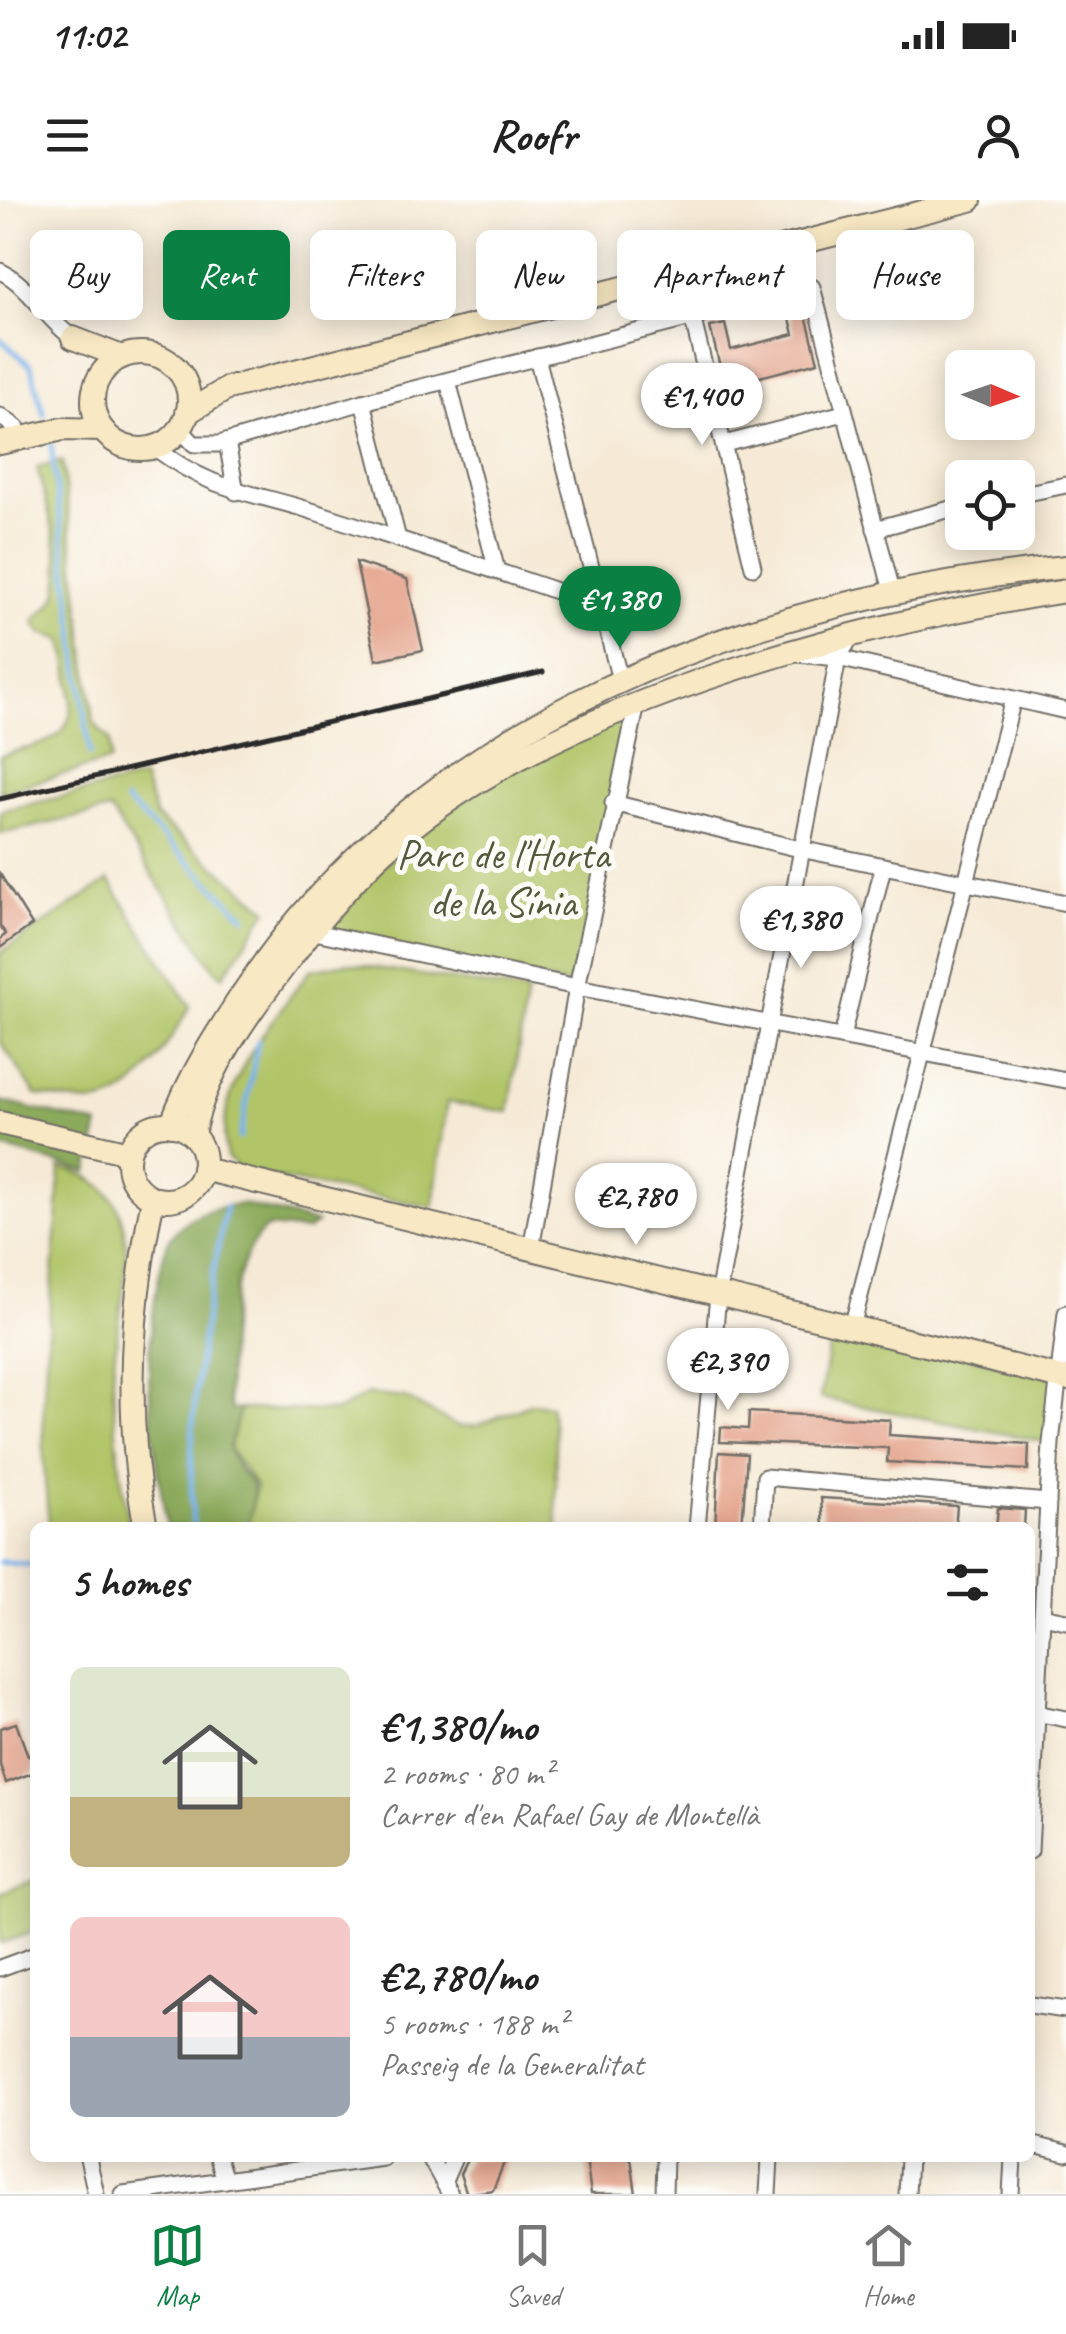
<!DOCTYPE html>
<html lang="en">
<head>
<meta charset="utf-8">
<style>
	body { margin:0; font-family:Caveat,sans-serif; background:#f6f6f6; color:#222; height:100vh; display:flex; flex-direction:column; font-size:38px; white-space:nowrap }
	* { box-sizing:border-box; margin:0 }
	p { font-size:32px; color:#767676 }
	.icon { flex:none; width:55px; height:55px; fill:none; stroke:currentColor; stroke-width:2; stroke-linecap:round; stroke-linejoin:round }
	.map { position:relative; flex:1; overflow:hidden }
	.drawer { position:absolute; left:30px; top:1322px; width:1005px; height:640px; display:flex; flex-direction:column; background:#fff; border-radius:15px; box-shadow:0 5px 25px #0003 }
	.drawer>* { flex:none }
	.banner { position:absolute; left:30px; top:30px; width:1008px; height:90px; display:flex; gap:20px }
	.needle { width:65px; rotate:92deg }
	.fabs { position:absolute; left:945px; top:150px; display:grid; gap:20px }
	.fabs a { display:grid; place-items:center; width:90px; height:90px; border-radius:15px; background:#fff; box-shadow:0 5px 25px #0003; font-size:50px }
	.price { position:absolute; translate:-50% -85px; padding:0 22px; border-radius:35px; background:#fff; color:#222; font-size:32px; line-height:65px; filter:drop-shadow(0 2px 5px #0008) }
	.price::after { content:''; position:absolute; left:50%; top:60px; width:30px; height:22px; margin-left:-15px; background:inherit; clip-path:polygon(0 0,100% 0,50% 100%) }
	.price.active { background:#0b8043; color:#fff }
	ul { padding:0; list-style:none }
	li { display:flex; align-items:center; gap:30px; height:250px; padding:0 40px }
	li span { display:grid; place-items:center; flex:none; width:280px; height:200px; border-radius:15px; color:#555 }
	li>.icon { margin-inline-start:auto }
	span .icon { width:120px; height:120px; fill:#fffc; stroke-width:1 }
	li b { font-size:42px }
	h2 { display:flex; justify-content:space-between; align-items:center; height:120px; padding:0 40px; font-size:42px }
	.chip { padding:0 35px; border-radius:15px; background:#fff; box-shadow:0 5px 25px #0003; font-size:35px; line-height:90px }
	.chip.active { background:#0b8043; color:#fff }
	.status { display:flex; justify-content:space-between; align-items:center; height:70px; padding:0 50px; background:#fff; direction:ltr }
	.status svg { height:28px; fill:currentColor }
	header { display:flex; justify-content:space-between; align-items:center; height:130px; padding:0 40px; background:#fff; font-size:45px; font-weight:700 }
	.dock { display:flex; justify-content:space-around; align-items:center; height:140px; border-top:2px solid #e0e0e0; background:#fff; font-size:28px; color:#767676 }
	.dock a { display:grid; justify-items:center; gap:5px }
	.dock .active { color:#0b8043 }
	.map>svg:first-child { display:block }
	.green { fill:#b1c468; stroke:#6e784a; stroke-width:2.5 }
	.forest { fill:#8caa5c; stroke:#5c6a44; stroke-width:2.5 }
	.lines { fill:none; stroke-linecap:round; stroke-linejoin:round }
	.stream { stroke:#7cb5ed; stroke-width:5 }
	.building { fill:#e4a189 }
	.street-casing { stroke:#726e67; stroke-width:19 }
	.secondary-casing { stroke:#726e67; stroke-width:26 }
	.street { stroke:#fff; stroke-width:15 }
	.secondary { stroke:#f8e8c3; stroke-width:22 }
	.rail { stroke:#2b2b2b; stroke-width:5 }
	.labels { text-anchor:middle; stroke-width:10; stroke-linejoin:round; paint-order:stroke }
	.park-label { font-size:42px; fill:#53593d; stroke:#fdfcf7 }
</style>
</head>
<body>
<div class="status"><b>11:02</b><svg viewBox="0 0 49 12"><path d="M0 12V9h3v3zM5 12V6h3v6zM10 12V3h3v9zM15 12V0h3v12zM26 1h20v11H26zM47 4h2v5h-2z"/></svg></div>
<header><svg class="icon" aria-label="menu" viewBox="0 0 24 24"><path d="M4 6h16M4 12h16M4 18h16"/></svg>Roofr<svg class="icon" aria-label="person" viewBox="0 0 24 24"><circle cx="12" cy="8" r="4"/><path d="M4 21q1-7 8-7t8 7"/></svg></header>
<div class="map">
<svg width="1066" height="1994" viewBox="0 0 1066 1994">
	<rect width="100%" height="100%" fill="#fdfcf7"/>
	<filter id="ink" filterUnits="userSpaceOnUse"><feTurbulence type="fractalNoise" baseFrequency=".01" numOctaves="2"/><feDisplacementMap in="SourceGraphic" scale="20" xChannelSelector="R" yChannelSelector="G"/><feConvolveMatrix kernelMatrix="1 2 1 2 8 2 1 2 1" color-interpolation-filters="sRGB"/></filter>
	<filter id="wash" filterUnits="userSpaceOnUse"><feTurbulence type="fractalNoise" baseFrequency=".0048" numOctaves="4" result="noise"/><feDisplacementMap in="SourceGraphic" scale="40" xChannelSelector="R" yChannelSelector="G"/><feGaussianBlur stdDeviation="2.25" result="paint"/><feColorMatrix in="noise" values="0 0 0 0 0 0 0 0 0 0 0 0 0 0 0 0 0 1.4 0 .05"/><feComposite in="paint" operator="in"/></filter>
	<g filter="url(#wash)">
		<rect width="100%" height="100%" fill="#f6ead6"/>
		<!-- green -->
		<g class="green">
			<path d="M62,261L94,523L110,541V561L0,592V556C46,541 78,544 70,485C69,469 68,454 61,439L41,433L34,422C40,413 50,407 55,399C69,376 44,294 37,268Z"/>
			<path d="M637,504L577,787L310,731L478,581Z"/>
			<path d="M143,578L156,617L268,710L223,776L214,769L110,610L0,634V611Z"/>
			<path d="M109,680L190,806C172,838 140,896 100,902C81,905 55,897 36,895L0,841V753Z"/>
			<path d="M346,763L527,792L509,912L447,902L433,1007L247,973L227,958C210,889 272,823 310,770Z"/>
			<path d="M60,968C166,986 112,1110 113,1183C114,1232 121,1280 129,1327L50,1328C32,1209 56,1086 60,968Z"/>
			<path d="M833,1123L1056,1177L1051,1243L820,1198Z"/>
			<path d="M368,1194L405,1198L457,1226H476L532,1203L550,1205L555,1234L557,1327H247L256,1287L229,1248L240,1209L337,1211Z"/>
			<path d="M35,1680V1731L0,1744V1693Z"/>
		</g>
		<!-- forest -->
		<g class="forest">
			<path d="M0,901L99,925L88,972L0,947Z"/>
			<path d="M243,1004L317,1023L307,1031L268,1027C228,1056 227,1154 228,1200L231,1210L240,1209L229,1248C244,1292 264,1269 247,1327H167C152,1236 140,1168 159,1076C163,1061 164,1045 174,1033C193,1011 216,1007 243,1004Z"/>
		</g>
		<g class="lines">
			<!-- stream -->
			<g class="stream">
				<path d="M0,139L31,166L44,215"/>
				<path d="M51,245L90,554"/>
				<path d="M126,601L245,717"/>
				<path d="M240,938L258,841"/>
				<path d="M193,1328C185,1218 205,1113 226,1006"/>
				<path d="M0,1362L35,1365"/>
			</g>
		</g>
		<g id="blocks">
			<!-- building -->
			<g class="building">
				<path d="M803,103L818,162L725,186L710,127L725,124L731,150L794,134L787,107Z"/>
				<path d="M356,362L407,379L423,450L376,460Z"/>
				<path d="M0,674L32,725L0,748V739L6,734L0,726Z"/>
				<path d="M749,1212L890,1220L889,1235L1029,1244L1028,1270L887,1262L888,1248L720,1242L721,1227L748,1229Z"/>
				<path d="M719,1252L747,1254L742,1328H715Z"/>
				<path d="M821,1298L957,1306L955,1328L823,1327Z"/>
				<path d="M998,1308L1025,1310L1024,1328H996Z"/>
				<path d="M16,1523L28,1556L35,1554V1572L6,1583L0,1565V1528Z"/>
				<path d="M468,1958H506L493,1990L467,1994L460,1974Z"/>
				<path d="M586,1958H631L636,1994H591Z"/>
			</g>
		</g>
	</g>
	<g filter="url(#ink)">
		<use href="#blocks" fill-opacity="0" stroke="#726e67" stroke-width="2.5"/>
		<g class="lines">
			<defs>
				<g id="street">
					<path d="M0,71C31,86 45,119 73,138"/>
					<path d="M693,120L753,367"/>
					<path d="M537,157L620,480"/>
					<path d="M448,181L497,371"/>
					<path d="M363,202L398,339"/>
					<path d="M0,216L17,228L18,239"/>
					<path d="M180,229L194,244H219L363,202L812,87L892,391"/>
					<path d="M227,242L236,292"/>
					<path d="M724,244L844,213"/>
					<path d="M154,247C213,292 249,291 315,312C398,339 480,365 562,393L588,404L607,426"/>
					<path d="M1018,295L1066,285"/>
					<path d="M875,329L962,306"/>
					<path d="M798,454L838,458L1066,511"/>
					<path d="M613,603L800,649L1066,703"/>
					<path d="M310,731L577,787L1066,880"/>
					<path d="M842,837L883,667"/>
					<path d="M531,1049L577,787L637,504"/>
					<path d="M852,1127L1013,499"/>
					<path d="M697,1328L718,1095L838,458L852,435"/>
					<path d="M762,1328L765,1277L1048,1302"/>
					<path d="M1042,1416L1066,1421"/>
					<path d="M1031,1512L1066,1519"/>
					<path d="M1030,1651L1051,1243L1066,1113"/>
					<path d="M0,1768L35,1755"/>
					<path d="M1030,1805L1066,1810"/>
					<path d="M1030,1944L1066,1953"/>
					<path d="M88,1958L96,1994"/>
					<path d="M218,1958L225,1980"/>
					<path d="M430,1958L450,1994"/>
					<path d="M444,1981L454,1958"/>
					<path d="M123,1994L383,1958"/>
					<path d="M664,1994L665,1958"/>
					<path d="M768,1994L770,1958"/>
					<path d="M907,1994L909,1958"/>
					<path d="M1011,1994L1013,1958"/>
				</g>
				<g id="secondary">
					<path d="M73,138L122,157"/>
					<circle cx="141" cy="201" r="48"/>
					<path d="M187,213L228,188L970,0"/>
					<path d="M0,243L63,229L103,230"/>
					<path d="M0,923L129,953"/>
					<circle cx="166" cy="962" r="38"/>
					<path d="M171,925C189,876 215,836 243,793C424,518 752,398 1066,367"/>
					<path d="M193,935C203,878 242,822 277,776C308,734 342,691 380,655C537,507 857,423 1066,391"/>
					<path d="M203,969L1066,1179"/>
					<path d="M146,1328C124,1217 130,1108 153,999"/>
				</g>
			</defs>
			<!-- street casing -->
			<use href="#street" class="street-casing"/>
			<!-- secondary casing -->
			<use href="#secondary" class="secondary-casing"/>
			<!-- street -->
			<use href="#street" class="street"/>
			<!-- secondary -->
			<use href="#secondary" class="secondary"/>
			<!-- rail -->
			<path class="rail" d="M0,599L543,472"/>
		</g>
	</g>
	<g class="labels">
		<!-- park labels -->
		<g class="park-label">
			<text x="503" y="668">Parc de l'Horta<tspan x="503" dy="48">de la Sínia</tspan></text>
		</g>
	</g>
</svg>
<div class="fabs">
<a><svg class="needle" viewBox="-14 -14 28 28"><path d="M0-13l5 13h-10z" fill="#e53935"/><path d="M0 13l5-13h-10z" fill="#767676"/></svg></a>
<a><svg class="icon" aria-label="locate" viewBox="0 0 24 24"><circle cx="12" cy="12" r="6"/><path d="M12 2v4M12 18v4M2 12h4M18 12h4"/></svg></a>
</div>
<b class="price" style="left:702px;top:248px">€1,400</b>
<b class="price active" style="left:620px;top:451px">€1,380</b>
<b class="price" style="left:801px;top:771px">€1,380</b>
<b class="price" style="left:636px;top:1048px">€2,780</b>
<b class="price" style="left:728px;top:1213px">€2,390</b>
<div class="banner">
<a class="chip">Buy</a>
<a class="chip active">Rent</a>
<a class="chip">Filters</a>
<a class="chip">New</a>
<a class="chip">Apartment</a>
<a class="chip">House</a>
</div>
<section class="drawer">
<h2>5 homes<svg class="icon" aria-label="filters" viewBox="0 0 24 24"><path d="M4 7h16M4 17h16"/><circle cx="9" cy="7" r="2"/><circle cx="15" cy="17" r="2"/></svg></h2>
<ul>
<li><span style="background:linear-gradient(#dfe7d0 65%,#c2b280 0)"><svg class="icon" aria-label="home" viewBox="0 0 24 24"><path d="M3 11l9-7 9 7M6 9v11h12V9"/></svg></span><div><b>€1,380/mo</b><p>2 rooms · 80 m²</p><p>Carrer d'en Rafael Gay de Montellà</p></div></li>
<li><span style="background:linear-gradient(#f6c9c9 60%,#9aa5b1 0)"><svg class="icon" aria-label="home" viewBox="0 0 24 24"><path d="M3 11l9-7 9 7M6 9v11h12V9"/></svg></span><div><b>€2,780/mo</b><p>5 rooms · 188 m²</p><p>Passeig de la Generalitat</p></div></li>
</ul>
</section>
</div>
<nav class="dock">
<a class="active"><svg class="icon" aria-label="map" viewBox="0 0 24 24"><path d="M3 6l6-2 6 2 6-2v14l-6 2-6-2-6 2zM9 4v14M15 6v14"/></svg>Map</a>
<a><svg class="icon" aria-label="saved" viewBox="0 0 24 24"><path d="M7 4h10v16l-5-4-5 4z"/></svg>Saved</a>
<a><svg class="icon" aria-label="home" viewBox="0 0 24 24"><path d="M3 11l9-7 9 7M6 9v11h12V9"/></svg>Home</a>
</nav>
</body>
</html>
